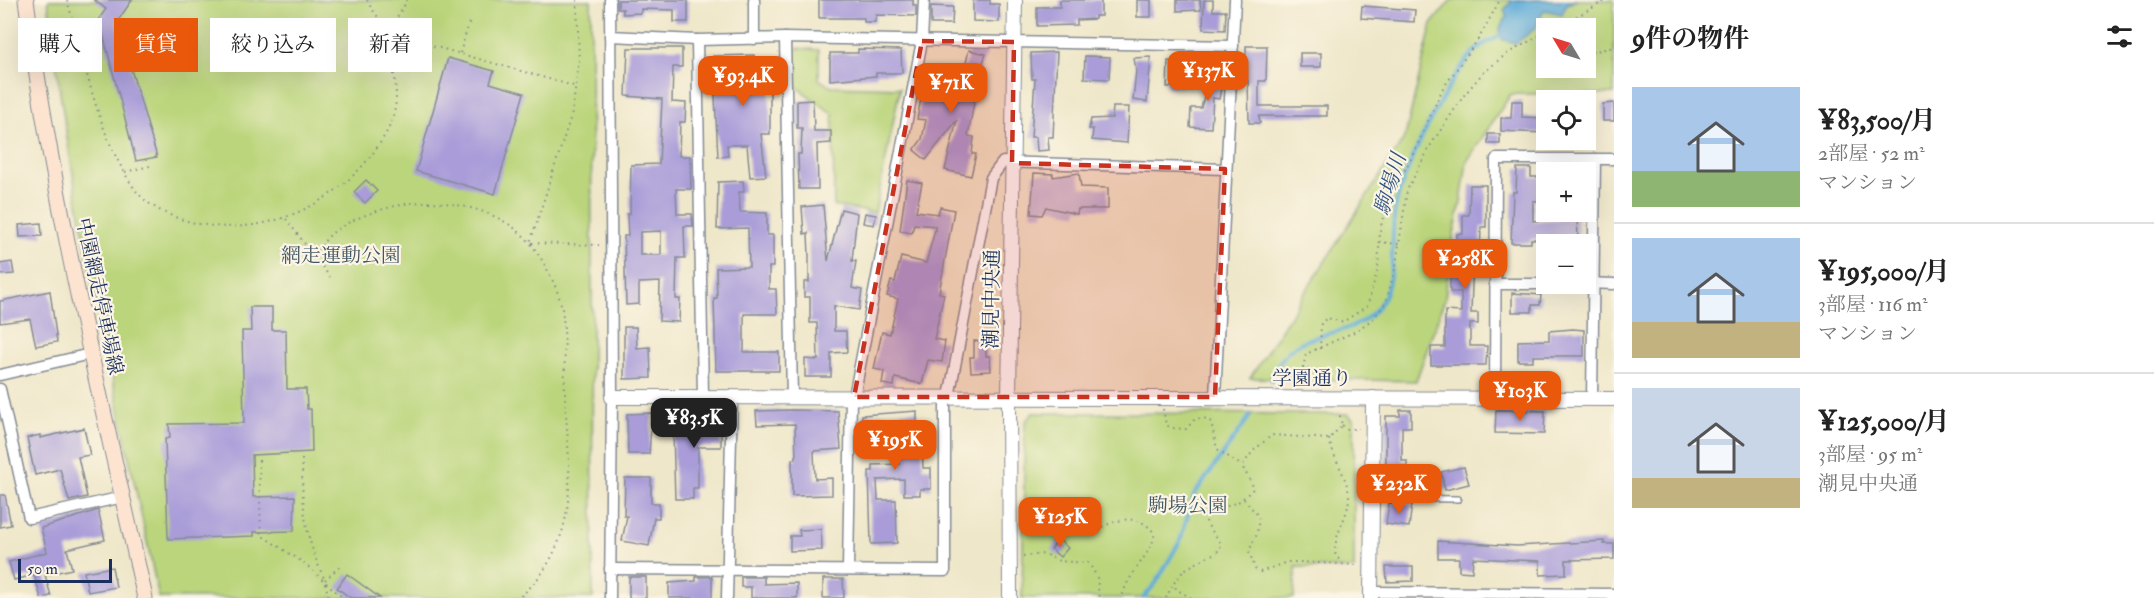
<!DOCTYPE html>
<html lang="ja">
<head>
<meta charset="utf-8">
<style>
	body { margin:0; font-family:"IM FELL Double Pica","Noto Serif JP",serif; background:#f2f2f2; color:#222; height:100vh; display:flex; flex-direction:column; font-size:22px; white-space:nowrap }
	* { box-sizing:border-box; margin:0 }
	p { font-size:20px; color:#767676 }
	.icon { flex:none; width:33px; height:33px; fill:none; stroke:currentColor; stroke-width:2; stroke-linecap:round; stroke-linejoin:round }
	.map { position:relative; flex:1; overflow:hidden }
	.panel { display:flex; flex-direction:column; background:#fff; width:540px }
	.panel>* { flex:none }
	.hud { position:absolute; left:18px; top:18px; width:570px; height:54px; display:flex; gap:12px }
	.needle { width:39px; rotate:308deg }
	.controls { position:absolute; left:1536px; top:18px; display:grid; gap:12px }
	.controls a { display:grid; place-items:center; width:60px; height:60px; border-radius:0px; background:#fff; box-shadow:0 6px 24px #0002; font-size:30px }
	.scale { position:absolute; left:18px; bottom:15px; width:94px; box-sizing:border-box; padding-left:6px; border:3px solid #1b2f5e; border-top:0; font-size:16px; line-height:21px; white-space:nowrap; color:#1b2f5e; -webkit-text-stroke:4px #fcf5e5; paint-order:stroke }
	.price { position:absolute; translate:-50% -51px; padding:0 14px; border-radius:12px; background:#ea580c; color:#fff; font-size:20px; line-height:39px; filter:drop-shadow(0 2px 3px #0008) }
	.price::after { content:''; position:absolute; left:50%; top:36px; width:18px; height:14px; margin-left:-9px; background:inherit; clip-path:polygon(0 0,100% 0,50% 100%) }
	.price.current { background:#222; color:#fff }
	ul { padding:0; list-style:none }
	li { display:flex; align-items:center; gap:18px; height:150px; padding:0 18px }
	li+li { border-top:2px solid #e0e0e0 }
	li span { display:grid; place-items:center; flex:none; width:168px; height:120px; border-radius:0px; color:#555 }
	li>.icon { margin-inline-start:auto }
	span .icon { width:72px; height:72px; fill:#fffc; stroke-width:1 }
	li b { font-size:26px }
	h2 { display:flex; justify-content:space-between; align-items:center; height:72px; padding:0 18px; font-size:26px }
	.chip { padding:0 21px; border-radius:0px; background:#fff; box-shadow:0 6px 24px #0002; font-size:21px; line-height:54px }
	.chip.current { background:#ea580c; color:#fff }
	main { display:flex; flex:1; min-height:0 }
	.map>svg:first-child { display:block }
	.green { fill:#bbd57b; stroke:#6b826c; stroke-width:1.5; fill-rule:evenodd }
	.water { fill:#5eacd8; stroke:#3c6e9b; stroke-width:1.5 }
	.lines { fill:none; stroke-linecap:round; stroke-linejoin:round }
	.stream { stroke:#5eacd8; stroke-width:4 }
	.building { fill:#a99cd9; fill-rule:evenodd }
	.service-casing { stroke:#858b94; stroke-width:8 }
	.minor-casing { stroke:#858b94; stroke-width:13 }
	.tertiary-casing { stroke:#858b94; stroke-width:16 }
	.secondary-casing { stroke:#858b94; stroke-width:17 }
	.path { stroke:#858b94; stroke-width:2; stroke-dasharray:1.5 4.5; stroke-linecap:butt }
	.service { stroke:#fff; stroke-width:5 }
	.minor { stroke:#fff; stroke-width:10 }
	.tertiary { stroke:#fff; stroke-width:14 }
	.secondary { stroke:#fde4d1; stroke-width:15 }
	.marked { fill:#c8321e; fill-opacity:0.2; stroke:#c8321e; stroke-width:4.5; stroke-dasharray:12 8; stroke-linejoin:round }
	.labels { text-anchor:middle; stroke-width:4.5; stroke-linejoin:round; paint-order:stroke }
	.park-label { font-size:20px; fill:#435865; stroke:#fcf5e5 }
	.street-label { font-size:20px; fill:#1b2f5e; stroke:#fcf5e5 }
	.water-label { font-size:21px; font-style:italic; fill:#2f5483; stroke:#fcf5e5 }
</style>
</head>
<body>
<main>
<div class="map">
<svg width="1614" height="598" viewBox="0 0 1614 598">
	<rect width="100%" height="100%" fill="#fcf5e5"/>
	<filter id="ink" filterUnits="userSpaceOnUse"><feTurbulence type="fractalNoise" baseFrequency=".0167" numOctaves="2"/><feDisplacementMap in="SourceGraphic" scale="12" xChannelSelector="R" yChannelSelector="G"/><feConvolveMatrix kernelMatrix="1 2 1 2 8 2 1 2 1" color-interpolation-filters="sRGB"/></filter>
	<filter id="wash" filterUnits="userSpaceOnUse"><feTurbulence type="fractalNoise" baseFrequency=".008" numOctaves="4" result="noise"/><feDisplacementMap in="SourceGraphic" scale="24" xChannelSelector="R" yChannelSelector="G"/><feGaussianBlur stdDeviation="1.35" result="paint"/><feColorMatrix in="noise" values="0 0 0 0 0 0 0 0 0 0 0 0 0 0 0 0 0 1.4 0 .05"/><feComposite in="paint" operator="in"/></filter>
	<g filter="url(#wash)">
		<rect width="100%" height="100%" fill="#efe7c9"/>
		<!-- green -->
		<g class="green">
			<path d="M48,0H591L593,598H159C117,400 71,202 48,0Z"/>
			<path d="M1451,0H1614V94H1511L1467,161L1461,202L1451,247L1445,298L1416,381L1250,378L1405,137L1432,23ZM1546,28H1586V68H1546Z"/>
			<path d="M797,48L819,50V79L829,86L900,88L875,213L834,206L833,114L793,84V52Z"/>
			<path d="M1033,413L1348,414L1354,420V569L1296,567L1294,598H1022L1025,422Z"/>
		</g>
		<!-- water -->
		<path class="water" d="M1512,0H1577L1567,4L1562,14L1544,10L1535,29L1516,43L1503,40L1500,37V28L1507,16L1504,10Z"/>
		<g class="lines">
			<!-- stream -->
			<g class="stream">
				<path d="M1272,381C1289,317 1351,349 1380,304C1397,278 1390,240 1395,210C1400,175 1451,72 1477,49C1484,42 1496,40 1504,33"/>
				<path d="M1143,598L1156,583L1180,541L1194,495L1250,416"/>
			</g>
		</g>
		<g id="blocks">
			<!-- building -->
			<g class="building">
				<path d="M94,0H132L117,22L157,157L136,161L99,19L106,9Z"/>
				<path d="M618,0H688V22H674V10L641,9V13L623,14V9H618Z"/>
				<path d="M819,0H913V5H916V16L876,15L875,22H864V18H819Z"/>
				<path d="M973,0H990V4H999V22L973,21Z"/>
				<path d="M1060,0H1101V16H1095V19L1077,20V25L1037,26V7H1060Z"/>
				<rect x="1137" y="0" width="14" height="17"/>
				<path d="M1177,0H1200L1201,10L1177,11Z"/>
				<path d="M1204,0H1213V11H1226L1225,30L1203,29Z"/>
				<path d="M931,6L953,7L952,24H931Z"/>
				<path d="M1362,6L1415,10L1414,22L1361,18Z"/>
				<path d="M1246,46H1267L1266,81H1259V106H1327V116H1259L1260,123H1249L1248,81H1243L1242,69L1246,68Z"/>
				<path d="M628,48H682V67H673L672,102L686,103L685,122H680L679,156H690L691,189H676L677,214H692L693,226H684L685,258H677L676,299H680L679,322L659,321L660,282L639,283V304L626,305L624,236H628L627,214H630L631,165L659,164L662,99L626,96ZM661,231V255H640V232Z"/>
				<path d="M858,49L901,50L902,73H876V76L830,80V53H858Z"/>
				<path d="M969,50L986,54L979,74L968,136L974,137L972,154H976L971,176L945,170L957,120L926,160L914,150L922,139L926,120L917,119L926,73L962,79Z"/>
				<path d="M1057,52L1053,137H1048L1049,150L1037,151L1036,137H1031L1035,79H1032L1031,53Z"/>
				<rect x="1300" y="53" width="21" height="14"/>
				<path d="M754,55L755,69L772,71L774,89H770V134H761L766,176L750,177L747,145H727L728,156L718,157L713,56Z"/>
				<path d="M1085,56L1110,57L1109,79L1084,78Z"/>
				<path d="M1151,57L1147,102L1133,100L1136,71L1134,58Z"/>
				<path d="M448,58L494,71L490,83L524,93L495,194L416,171Z"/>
				<path d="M1168,61L1183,62L1182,87H1167Z"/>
				<path d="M1214,70L1224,73L1219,99L1213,98L1211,128L1190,127L1191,108H1201L1210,74L1212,75Z"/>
				<path d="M813,100L814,131H831V143L817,144L818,189H799L798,154H801L802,128H797V101Z"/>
				<path d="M1512,101H1522V117L1546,118V133L1501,131V118H1511Z"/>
				<path d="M1614,103V121H1603V104Z"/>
				<path d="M1113,107H1129L1127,143L1092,140L1093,129H1089L1091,119L1112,118Z"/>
				<rect x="1488" y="134" width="12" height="10"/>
				<path d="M1517,168H1531V177H1546V201H1533V221L1577,218L1578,238L1567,239V244H1557V239H1531V243H1511L1513,192H1516Z"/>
				<path d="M1034,173L1053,174V177L1079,173L1081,187L1108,188V209H1078L1077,214L1046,207L1042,215L1031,214Z"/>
				<path d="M366,180L377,191L365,203L354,192Z"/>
				<path d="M907,180L922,183L916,211L938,214L940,207L954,210L939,293L944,294L934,339L945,341L942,362L928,360L922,384L895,378L894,386L882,384L884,371L874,369L882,332L890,334L898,299L887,296L891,281L895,282L901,257L926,263L935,230V226L914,224L912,233L900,231Z"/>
				<path d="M743,181L744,192H739L740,212L767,213V235H773V267H769V289H776L777,314H744V352H779V371H716L714,298H717L716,268L749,267L748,228L717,229L718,182Z"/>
				<path d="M1470,185H1486V227H1481L1480,258H1473L1471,313H1478V324H1470V346H1487L1486,365H1431V347H1445V311L1461,312V292H1450V272L1456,273L1457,234H1463V215H1469Z"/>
				<path d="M823,205L828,261L841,209L857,213L852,261H856L852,288L862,290L859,310L834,306V331H846L847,352L831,353V377H805V359L818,360L817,323H810V297H804V282H809V256L808,233L804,234L802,207Z"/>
				<path d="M865,213L876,215L874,225L863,223Z"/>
				<path d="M41,223L42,236L20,237L19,225Z"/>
				<path d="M12,262L14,274L0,275V264Z"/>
				<path d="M50,291L57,342L36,346L30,319L0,323V301Z"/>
				<path d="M1512,293L1541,295L1540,305H1532V312H1512Z"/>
				<path d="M250,307H272V330H286L287,389H306L307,409H311L312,452L252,455L253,497L295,496L294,531L254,532V536L168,539L165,439L170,438L169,424L244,423L242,331H251Z"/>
				<path d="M624,327H636L637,348L650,347L651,378L624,379Z"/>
				<path d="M1573,329L1584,330V356H1533V361H1518V341L1549,340V331Z"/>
				<path d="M974,341L986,342V356H990L991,371L971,372L970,357H974Z"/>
				<path d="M688,410H721V447H698V488H693V499H675L673,432L688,431Z"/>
				<path d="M791,410L838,411L841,449L814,451L815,479L832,478V495L792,496V459H796L795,424L757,425L756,411Z"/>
				<path d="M1400,410H1411V427H1402V461H1407V484H1386V416H1400Z"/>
				<path d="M1496,410L1545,411L1544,434L1495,433Z"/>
				<path d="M917,411V441H922L923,468H931V489H920V495H904V479L877,480L878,500H896L897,543L871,544L869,471H873V465L899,464L897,429H872V435H861L862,415Z"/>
				<path d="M652,413L649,454H628L627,414Z"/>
				<path d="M84,428L90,455L78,457L87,497L69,501L60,469L35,475L27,438L40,435V438Z"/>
				<path d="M1464,467L1469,484L1445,490L1441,472Z"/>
				<path d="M625,478H651V503H659V518H654L649,546L622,541L627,516H624Z"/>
				<path d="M0,495H5L11,525L0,527Z"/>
				<path d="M1389,503L1412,504L1409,527L1386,524Z"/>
				<path d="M98,510L105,540L67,549L72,569L45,575L51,596L41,598L34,575L14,580L9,562L47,552L41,528Z"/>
				<path d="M821,529L822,550L790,551V536H800L799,530Z"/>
				<path d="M1059,540L1068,548L1060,557L1051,549Z"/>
				<path d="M1438,541L1517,546L1604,541V544H1614V559L1566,560V574L1540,575V561L1473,558L1472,572L1459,571V558H1438Z"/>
				<path d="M112,567L116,587L88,592L84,572Z"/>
				<path d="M1386,567H1413V581L1387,582Z"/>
				<path d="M347,574L380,598H351L337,588Z"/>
				<rect x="629" y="577" width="17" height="21"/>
				<path d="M696,577H712V598H669V583L696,581Z"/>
				<path d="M741,577H764V584L797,583V598H751V587H741Z"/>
				<path d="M823,579H843L844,598H823Z"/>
			</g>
		</g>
	</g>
	<g filter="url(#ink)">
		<use href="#blocks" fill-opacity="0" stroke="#858b94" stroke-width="1.5"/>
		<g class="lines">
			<defs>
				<path id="service" d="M1374,498L1458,499"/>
				<g id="minor">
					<path d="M754,0V39"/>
					<path d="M610,36L697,40L785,38L1233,46"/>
					<path d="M785,38L792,397"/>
					<path d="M697,40L703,397"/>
					<path d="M1586,283L1614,284"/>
					<path d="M1495,284H1564"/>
					<path d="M0,375L90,354"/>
					<path d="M0,389L29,518L123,497"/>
					<path d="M854,397L922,41L924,0"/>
					<path d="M949,397L991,178L1003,162L1225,169"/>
					<path d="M1215,397L1235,0"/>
					<path d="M1495,399L1496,159H1614"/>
					<path d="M1592,399L1595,159"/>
					<path d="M610,569L945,571V397"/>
					<path d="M848,569L851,397"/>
					<path d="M1371,592L1614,594"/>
					<path d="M610,598L612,397L610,0"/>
					<path d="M727,598L732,397"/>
				</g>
				<g id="tertiary">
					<path d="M612,397L1614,399"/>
					<path d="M1010,598L1009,397L1015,0"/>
					<path d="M1371,598L1373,398"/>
				</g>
				<path id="secondary" d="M26,0C53,202 101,399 145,598"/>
			</defs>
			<!-- service casing -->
			<use href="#service" class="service-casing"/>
			<!-- minor casing -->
			<use href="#minor" class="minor-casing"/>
			<!-- tertiary casing -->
			<use href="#tertiary" class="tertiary-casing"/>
			<!-- secondary casing -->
			<use href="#secondary" class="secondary-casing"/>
			<!-- path -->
			<g class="path">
				<path d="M67,0C85,62 97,134 134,188C147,207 171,217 191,222C266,241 347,201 385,135C408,95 387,69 391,32C392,23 403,9 407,0"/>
				<path d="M367,0C376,18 388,29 405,38L577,87"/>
				<path d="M577,0L579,61L572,113L530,243L599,245"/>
				<path d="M1555,28L1607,0"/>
				<path d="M82,53L107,48"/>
				<path d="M460,53L470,19"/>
				<path d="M1586,53L1614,47"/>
				<path d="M125,172L154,165"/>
				<path d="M286,219L330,277"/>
				<path d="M1379,242L1399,244"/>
				<path d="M313,255C319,248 325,240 331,234C352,216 401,201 429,202C464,203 507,214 531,244C544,261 558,287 562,309C566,335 564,364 565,391C566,437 576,491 561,535C553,559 538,583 518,598"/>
				<path d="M1320,349L1321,323L1327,318L1343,322L1367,306L1378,269L1380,231L1387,200L1410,161L1443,88L1479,38L1500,0"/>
				<path d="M1318,386L1317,370L1303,368L1306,354L1356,331L1374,318L1386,302L1396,265L1407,190L1432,143L1465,94L1482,74L1505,55L1546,32"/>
				<path d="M1163,409L1166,425L1172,428L1186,429L1195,419L1204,418L1211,422L1217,449L1242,466"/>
				<path d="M1342,425L1347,429H1359"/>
				<path d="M1329,439C1333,459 1348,477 1349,497C1349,518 1331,537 1336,557L1342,561"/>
				<path d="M302,459C302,504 304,536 324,578"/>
				<path d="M259,460L261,535L304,563L343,598"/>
				<path d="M1244,499L1259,517L1257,534L1249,551L1255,569L1260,572L1287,562H1300L1360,565"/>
				<path d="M1102,527C1121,518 1140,514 1154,533C1156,550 1126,574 1122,598"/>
				<path d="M1023,556L1045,554L1059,561L1089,563L1097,577L1099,598"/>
				<path d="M325,580L341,565"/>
				<path d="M325,583L329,598"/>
				<path d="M1166,598L1173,584"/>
				<path d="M1191,598L1176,589L1174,583L1184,570L1220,550L1221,543L1206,523L1207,514L1240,501L1254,488L1242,466L1253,451L1272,435L1329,439L1342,425L1339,412"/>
			</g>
			<!-- service -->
			<use href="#service" class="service"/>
			<!-- minor -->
			<use href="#minor" class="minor"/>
			<!-- tertiary -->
			<use href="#tertiary" class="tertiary"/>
			<!-- secondary -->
			<use href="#secondary" class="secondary"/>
		</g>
	</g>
	<!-- marked area -->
	<path class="marked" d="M922,41L1014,42L1012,163L1225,169L1215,397H854Z"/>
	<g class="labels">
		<!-- park labels -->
		<g class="park-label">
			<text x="341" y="262">網走運動公園</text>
			<text x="1188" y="512">駒場公園</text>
		</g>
		<!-- street labels -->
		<g class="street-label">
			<text transform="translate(100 296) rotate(78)" y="7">中園網走停車場線</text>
			<text transform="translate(991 299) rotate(-89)" y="7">潮見中央通</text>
			<text x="1312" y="385">学園通り</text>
		</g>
		<!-- water labels -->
		<g class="water-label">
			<text transform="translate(1390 184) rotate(-73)" y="7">駒場川</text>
		</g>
	</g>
</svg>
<div class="controls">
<a><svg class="needle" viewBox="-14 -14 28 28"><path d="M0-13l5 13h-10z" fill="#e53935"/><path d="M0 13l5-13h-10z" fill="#767676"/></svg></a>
<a><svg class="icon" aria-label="locate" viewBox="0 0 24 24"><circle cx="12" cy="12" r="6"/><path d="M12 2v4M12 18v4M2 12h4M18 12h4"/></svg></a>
<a>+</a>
<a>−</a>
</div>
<div class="scale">50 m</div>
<b class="price" style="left:1208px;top:102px">¥137K</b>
<b class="price" style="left:743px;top:107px">¥93.4K</b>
<b class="price" style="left:951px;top:114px">¥71K</b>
<b class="price" style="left:1465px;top:290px">¥258K</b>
<b class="price" style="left:1520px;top:422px">¥103K</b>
<b class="price current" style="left:694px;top:449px">¥83.5K</b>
<b class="price" style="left:895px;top:471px">¥195K</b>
<b class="price" style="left:1399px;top:515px">¥232K</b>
<b class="price" style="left:1060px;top:548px">¥125K</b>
<div class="hud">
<a class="chip">購入</a>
<a class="chip current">賃貸</a>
<a class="chip">絞り込み</a>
<a class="chip">新着</a>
</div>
</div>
<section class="panel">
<h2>9件の物件<svg class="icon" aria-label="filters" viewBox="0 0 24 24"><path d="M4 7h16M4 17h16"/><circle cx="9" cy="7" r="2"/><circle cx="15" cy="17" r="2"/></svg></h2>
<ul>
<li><span style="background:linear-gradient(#a9c7e8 70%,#8fb573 0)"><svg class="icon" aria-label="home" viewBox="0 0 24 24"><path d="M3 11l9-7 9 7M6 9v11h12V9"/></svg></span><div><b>¥83,500/月</b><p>2部屋 · 52 m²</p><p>マンション</p></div></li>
<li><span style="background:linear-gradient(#a9c7e8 70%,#c2b280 0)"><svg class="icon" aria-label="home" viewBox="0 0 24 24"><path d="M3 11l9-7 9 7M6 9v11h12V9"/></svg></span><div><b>¥195,000/月</b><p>3部屋 · 116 m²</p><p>マンション</p></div></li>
<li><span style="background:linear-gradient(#c9d6e8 75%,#c2b280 0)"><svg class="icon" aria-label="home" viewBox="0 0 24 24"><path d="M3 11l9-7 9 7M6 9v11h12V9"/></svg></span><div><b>¥125,000/月</b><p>3部屋 · 95 m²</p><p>潮見中央通</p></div></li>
</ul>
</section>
</main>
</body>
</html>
